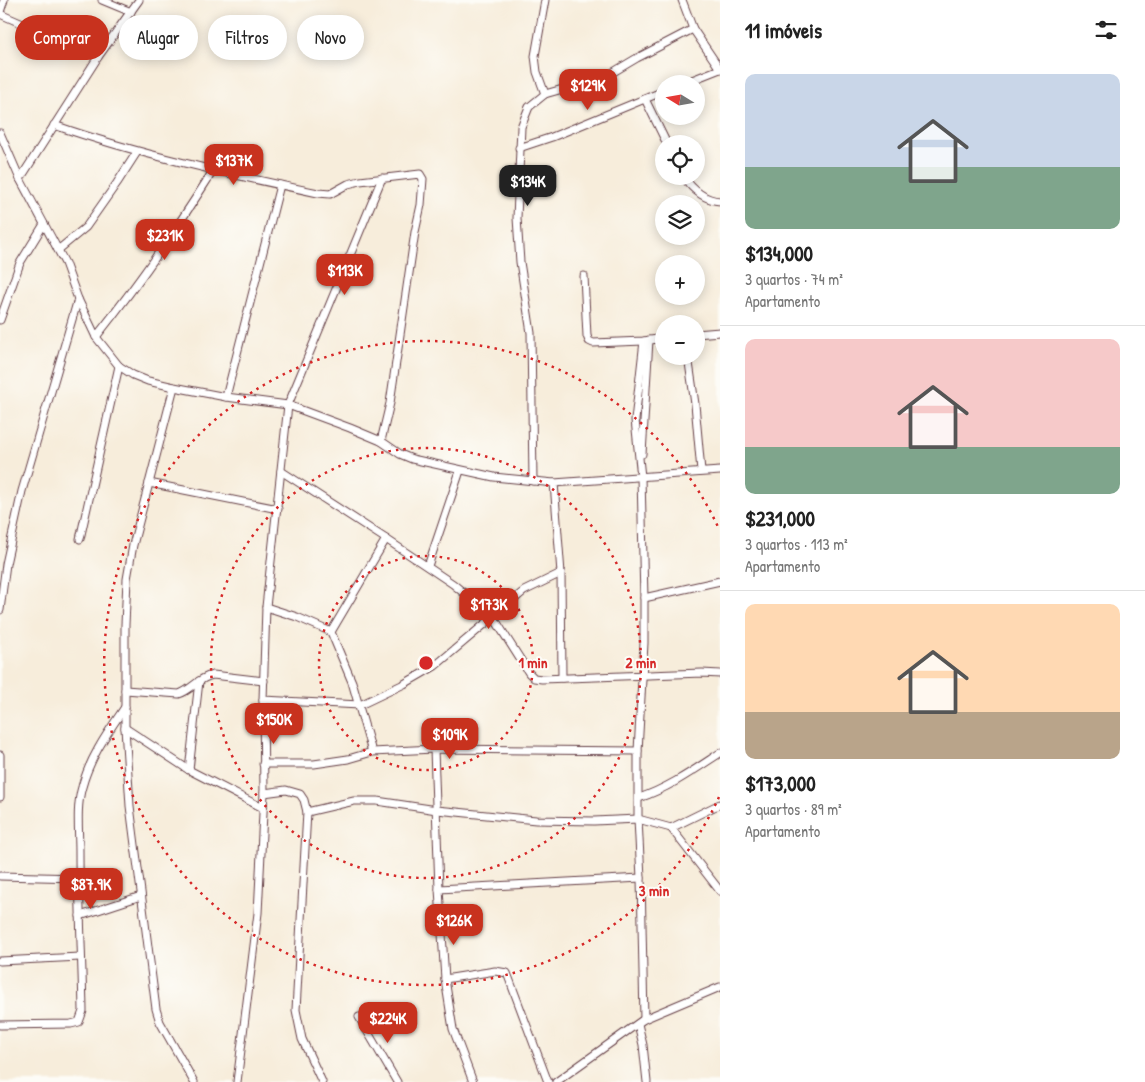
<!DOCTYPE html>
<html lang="pt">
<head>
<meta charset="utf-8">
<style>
	body { margin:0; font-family:"Patrick Hand",sans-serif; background:#f6f6f6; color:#222; height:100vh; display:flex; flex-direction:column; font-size:19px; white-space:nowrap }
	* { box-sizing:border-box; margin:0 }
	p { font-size:16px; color:#767676 }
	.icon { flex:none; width:28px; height:28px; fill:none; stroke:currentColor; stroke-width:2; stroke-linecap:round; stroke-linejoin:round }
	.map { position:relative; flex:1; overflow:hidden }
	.side { display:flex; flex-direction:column; background:#fff; width:425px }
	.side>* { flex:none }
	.hud { position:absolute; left:15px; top:15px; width:475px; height:45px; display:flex; gap:10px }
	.needle { width:32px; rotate:281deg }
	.buttons { position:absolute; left:655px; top:75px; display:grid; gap:10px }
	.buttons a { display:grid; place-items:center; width:50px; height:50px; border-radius:50%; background:#fff; box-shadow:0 2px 12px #0003; font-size:25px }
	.price { position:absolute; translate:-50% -42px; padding:0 11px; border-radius:10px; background:#c8321e; color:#fff; font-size:16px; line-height:32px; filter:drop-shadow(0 1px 2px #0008) }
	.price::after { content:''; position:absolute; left:50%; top:30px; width:15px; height:11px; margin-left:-8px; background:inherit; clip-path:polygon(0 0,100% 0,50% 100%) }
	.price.active { background:#222; color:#fff }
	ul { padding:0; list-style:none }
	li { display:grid; align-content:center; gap:10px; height:265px; padding:0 25px }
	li+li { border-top:1px solid #e0e0e0 }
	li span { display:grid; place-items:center; height:155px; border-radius:10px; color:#555 }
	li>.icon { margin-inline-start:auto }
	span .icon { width:90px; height:90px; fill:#fffc; stroke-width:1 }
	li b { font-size:21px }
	h2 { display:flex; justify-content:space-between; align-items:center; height:60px; padding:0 25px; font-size:21px }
	.pill { padding:0 18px; border-radius:22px; background:#fff; box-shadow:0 2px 12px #0003; font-size:18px; line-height:45px }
	.pill.active { background:#c8321e; color:#fff }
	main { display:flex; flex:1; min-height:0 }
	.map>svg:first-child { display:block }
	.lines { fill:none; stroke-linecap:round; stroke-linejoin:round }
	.street-casing { stroke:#643e45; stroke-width:9 }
	.street { stroke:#fff; stroke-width:7 }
	.ring { fill:none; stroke:#d62828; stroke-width:2.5; stroke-dasharray:2.5 5 }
	.centre { fill:#d62828; stroke:#fdfcf7; stroke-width:2.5 }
	.ring-label { font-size:15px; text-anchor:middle; font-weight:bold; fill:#d62828; stroke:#fdfcf7; stroke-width:4; stroke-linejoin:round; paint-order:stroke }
</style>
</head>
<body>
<main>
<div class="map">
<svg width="720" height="1082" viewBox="0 0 720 1082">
	<rect width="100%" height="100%" fill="#fdfcf7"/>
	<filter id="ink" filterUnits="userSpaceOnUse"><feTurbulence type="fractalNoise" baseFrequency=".02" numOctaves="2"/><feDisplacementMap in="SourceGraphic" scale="10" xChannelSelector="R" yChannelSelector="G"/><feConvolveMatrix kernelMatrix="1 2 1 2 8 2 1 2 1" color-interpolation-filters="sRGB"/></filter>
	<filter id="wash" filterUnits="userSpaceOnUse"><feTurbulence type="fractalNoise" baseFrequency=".0096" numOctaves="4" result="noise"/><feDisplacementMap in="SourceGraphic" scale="20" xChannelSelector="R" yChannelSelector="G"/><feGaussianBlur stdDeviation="1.12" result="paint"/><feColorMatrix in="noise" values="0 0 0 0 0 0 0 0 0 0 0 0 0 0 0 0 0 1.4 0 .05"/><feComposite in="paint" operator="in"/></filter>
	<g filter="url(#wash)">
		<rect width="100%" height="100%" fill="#f7eddb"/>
	</g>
	<g filter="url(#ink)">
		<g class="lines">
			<defs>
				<g id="street">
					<path d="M102,0L131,12"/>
					<path d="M545,0L535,56L537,72L545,94"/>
					<path d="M682,0L693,29L720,69"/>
					<path d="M0,12L4,0"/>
					<path d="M0,14L98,57"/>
					<path d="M682,84L720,69"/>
					<path d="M645,99L667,144"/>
					<path d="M54,125C140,155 229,174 318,193L330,194L348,184L360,181L420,174L423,179L421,205L415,232L390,403L381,441"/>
					<path d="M0,133L20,179L65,263L78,299L96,337L119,366L133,375L148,381L174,387L226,397L288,405L350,428L381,441L400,454L412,459L494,477L554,483L720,471"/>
					<path d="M519,148L552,137L664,91"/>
					<path d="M683,176C692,189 704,200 720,201"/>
					<path d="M20,179L98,57L139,0"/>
					<path d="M58,250L86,227L117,183L137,152"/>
					<path d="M584,276L587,336L589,341L593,343L644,341L664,338"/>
					<path d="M0,320L20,263L44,224"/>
					<path d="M696,334L720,332"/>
					<path d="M96,337C138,284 177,228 213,171"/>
					<path d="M688,356L695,404L701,471"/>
					<path d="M174,387L133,545L127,579L125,625V728L130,806L156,1009L160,1022L194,1082"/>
					<path d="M226,397L280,185"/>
					<path d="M642,454L649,340"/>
					<path d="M281,471L386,539L453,584L494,618L529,673L534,678L542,679L702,673L720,674"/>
					<path d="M533,481L531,333L520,262L517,218L521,127L529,107L545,94L605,77L637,58L693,29"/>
					<path d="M149,483L278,509"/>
					<path d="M554,483L561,573L562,678"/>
					<path d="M80,539L119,366"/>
					<path d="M428,566L460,471"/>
					<path d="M644,598L720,581"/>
					<path d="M266,607L297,617L331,632L352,682L372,752"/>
					<path d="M0,610L6,564L22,491L78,299"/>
					<path d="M331,632L386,539"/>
					<path d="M125,690L179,694C192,690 199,677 213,675L264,681"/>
					<path d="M263,700L360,705L404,684L435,666L524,591L561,573"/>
					<path d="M125,728L189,770L263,808"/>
					<path d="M434,749L439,889L445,979L453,1029L473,1082"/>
					<path d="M0,755V797"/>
					<path d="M263,764H314L348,759L372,752L434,749L638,751"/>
					<path d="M189,770L199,681"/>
					<path d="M264,793L286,790L300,794L304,800L307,812L296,1010L302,1039L322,1082"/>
					<path d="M639,798C669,788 694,770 720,753"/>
					<path d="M307,812L354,801H377L437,810L536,820L594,821L638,819L671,828L720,891"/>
					<path d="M671,828L720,804"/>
					<path d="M0,876L79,878"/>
					<path d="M439,889L641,878"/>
					<path d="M80,916L141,896"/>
					<path d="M0,961L80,957"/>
					<path d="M445,979L495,971L507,973L548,1082"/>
					<path d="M359,1017L397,1082"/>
					<path d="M644,1019L641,878L638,819V751L644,643V598L641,477L635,420L644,341"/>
					<path d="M638,1024L643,1045L647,1082"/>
					<path d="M0,1025L71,1024L79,1022L83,1011C82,958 79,905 79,851C79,831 76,807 82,787C90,757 108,732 125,707"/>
					<path d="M237,1082L258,913L264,793L263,700L266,607L288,405L382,178"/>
					<path d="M556,1082L644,1019L720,987"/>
				</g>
			</defs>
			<!-- street casing -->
			<use href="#street" class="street-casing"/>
			<!-- street -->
			<use href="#street" class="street"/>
		</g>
	</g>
	<!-- distance rings -->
	<g class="ring">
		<circle cx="426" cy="663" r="107"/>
		<circle cx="426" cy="663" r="215"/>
		<path d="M719 797A322 322 0 1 1 719 529"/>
	</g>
	<circle cx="426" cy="663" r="8" class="centre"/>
	<g class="ring-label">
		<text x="533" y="668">1 min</text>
		<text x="641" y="668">2 min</text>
		<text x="654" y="896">3 min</text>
	</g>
</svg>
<div class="buttons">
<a><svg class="needle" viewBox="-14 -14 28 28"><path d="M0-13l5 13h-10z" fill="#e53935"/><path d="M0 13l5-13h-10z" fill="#767676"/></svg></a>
<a><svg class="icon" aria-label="locate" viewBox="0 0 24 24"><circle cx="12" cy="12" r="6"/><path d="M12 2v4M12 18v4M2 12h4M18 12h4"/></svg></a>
<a><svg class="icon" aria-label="layers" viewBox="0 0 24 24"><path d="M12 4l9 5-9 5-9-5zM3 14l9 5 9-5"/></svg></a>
<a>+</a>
<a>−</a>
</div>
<b class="price" style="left:588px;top:111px">$129K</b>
<b class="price" style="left:234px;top:186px">$137K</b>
<b class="price active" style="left:528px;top:207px">$134K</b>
<b class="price" style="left:165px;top:261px">$231K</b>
<b class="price" style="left:345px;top:296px">$113K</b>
<b class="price" style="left:489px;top:630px">$173K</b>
<b class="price" style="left:274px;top:745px">$150K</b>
<b class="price" style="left:450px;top:760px">$109K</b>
<b class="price" style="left:91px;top:910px">$87.9K</b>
<b class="price" style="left:454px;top:946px">$126K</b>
<b class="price" style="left:388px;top:1044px">$224K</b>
<div class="hud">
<a class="pill active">Comprar</a>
<a class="pill">Alugar</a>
<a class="pill">Filtros</a>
<a class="pill">Novo</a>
</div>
</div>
<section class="side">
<h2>11 imóveis<svg class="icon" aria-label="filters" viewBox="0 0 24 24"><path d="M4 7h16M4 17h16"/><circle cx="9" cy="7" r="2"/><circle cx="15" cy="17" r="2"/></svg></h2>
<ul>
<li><span style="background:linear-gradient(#c9d6e8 60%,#7fa58c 0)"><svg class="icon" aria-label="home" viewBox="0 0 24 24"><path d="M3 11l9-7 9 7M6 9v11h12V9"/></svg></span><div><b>$134,000</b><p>3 quartos · 74 m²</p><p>Apartamento</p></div></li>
<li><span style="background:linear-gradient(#f6c9c9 70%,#7fa58c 0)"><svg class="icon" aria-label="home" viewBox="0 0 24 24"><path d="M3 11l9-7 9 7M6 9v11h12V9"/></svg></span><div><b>$231,000</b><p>3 quartos · 113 m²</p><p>Apartamento</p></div></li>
<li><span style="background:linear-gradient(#ffd9b3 70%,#b9a48a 0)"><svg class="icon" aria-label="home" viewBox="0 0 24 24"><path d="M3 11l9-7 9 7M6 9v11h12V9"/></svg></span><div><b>$173,000</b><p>3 quartos · 89 m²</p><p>Apartamento</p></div></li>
</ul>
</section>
</main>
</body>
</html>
